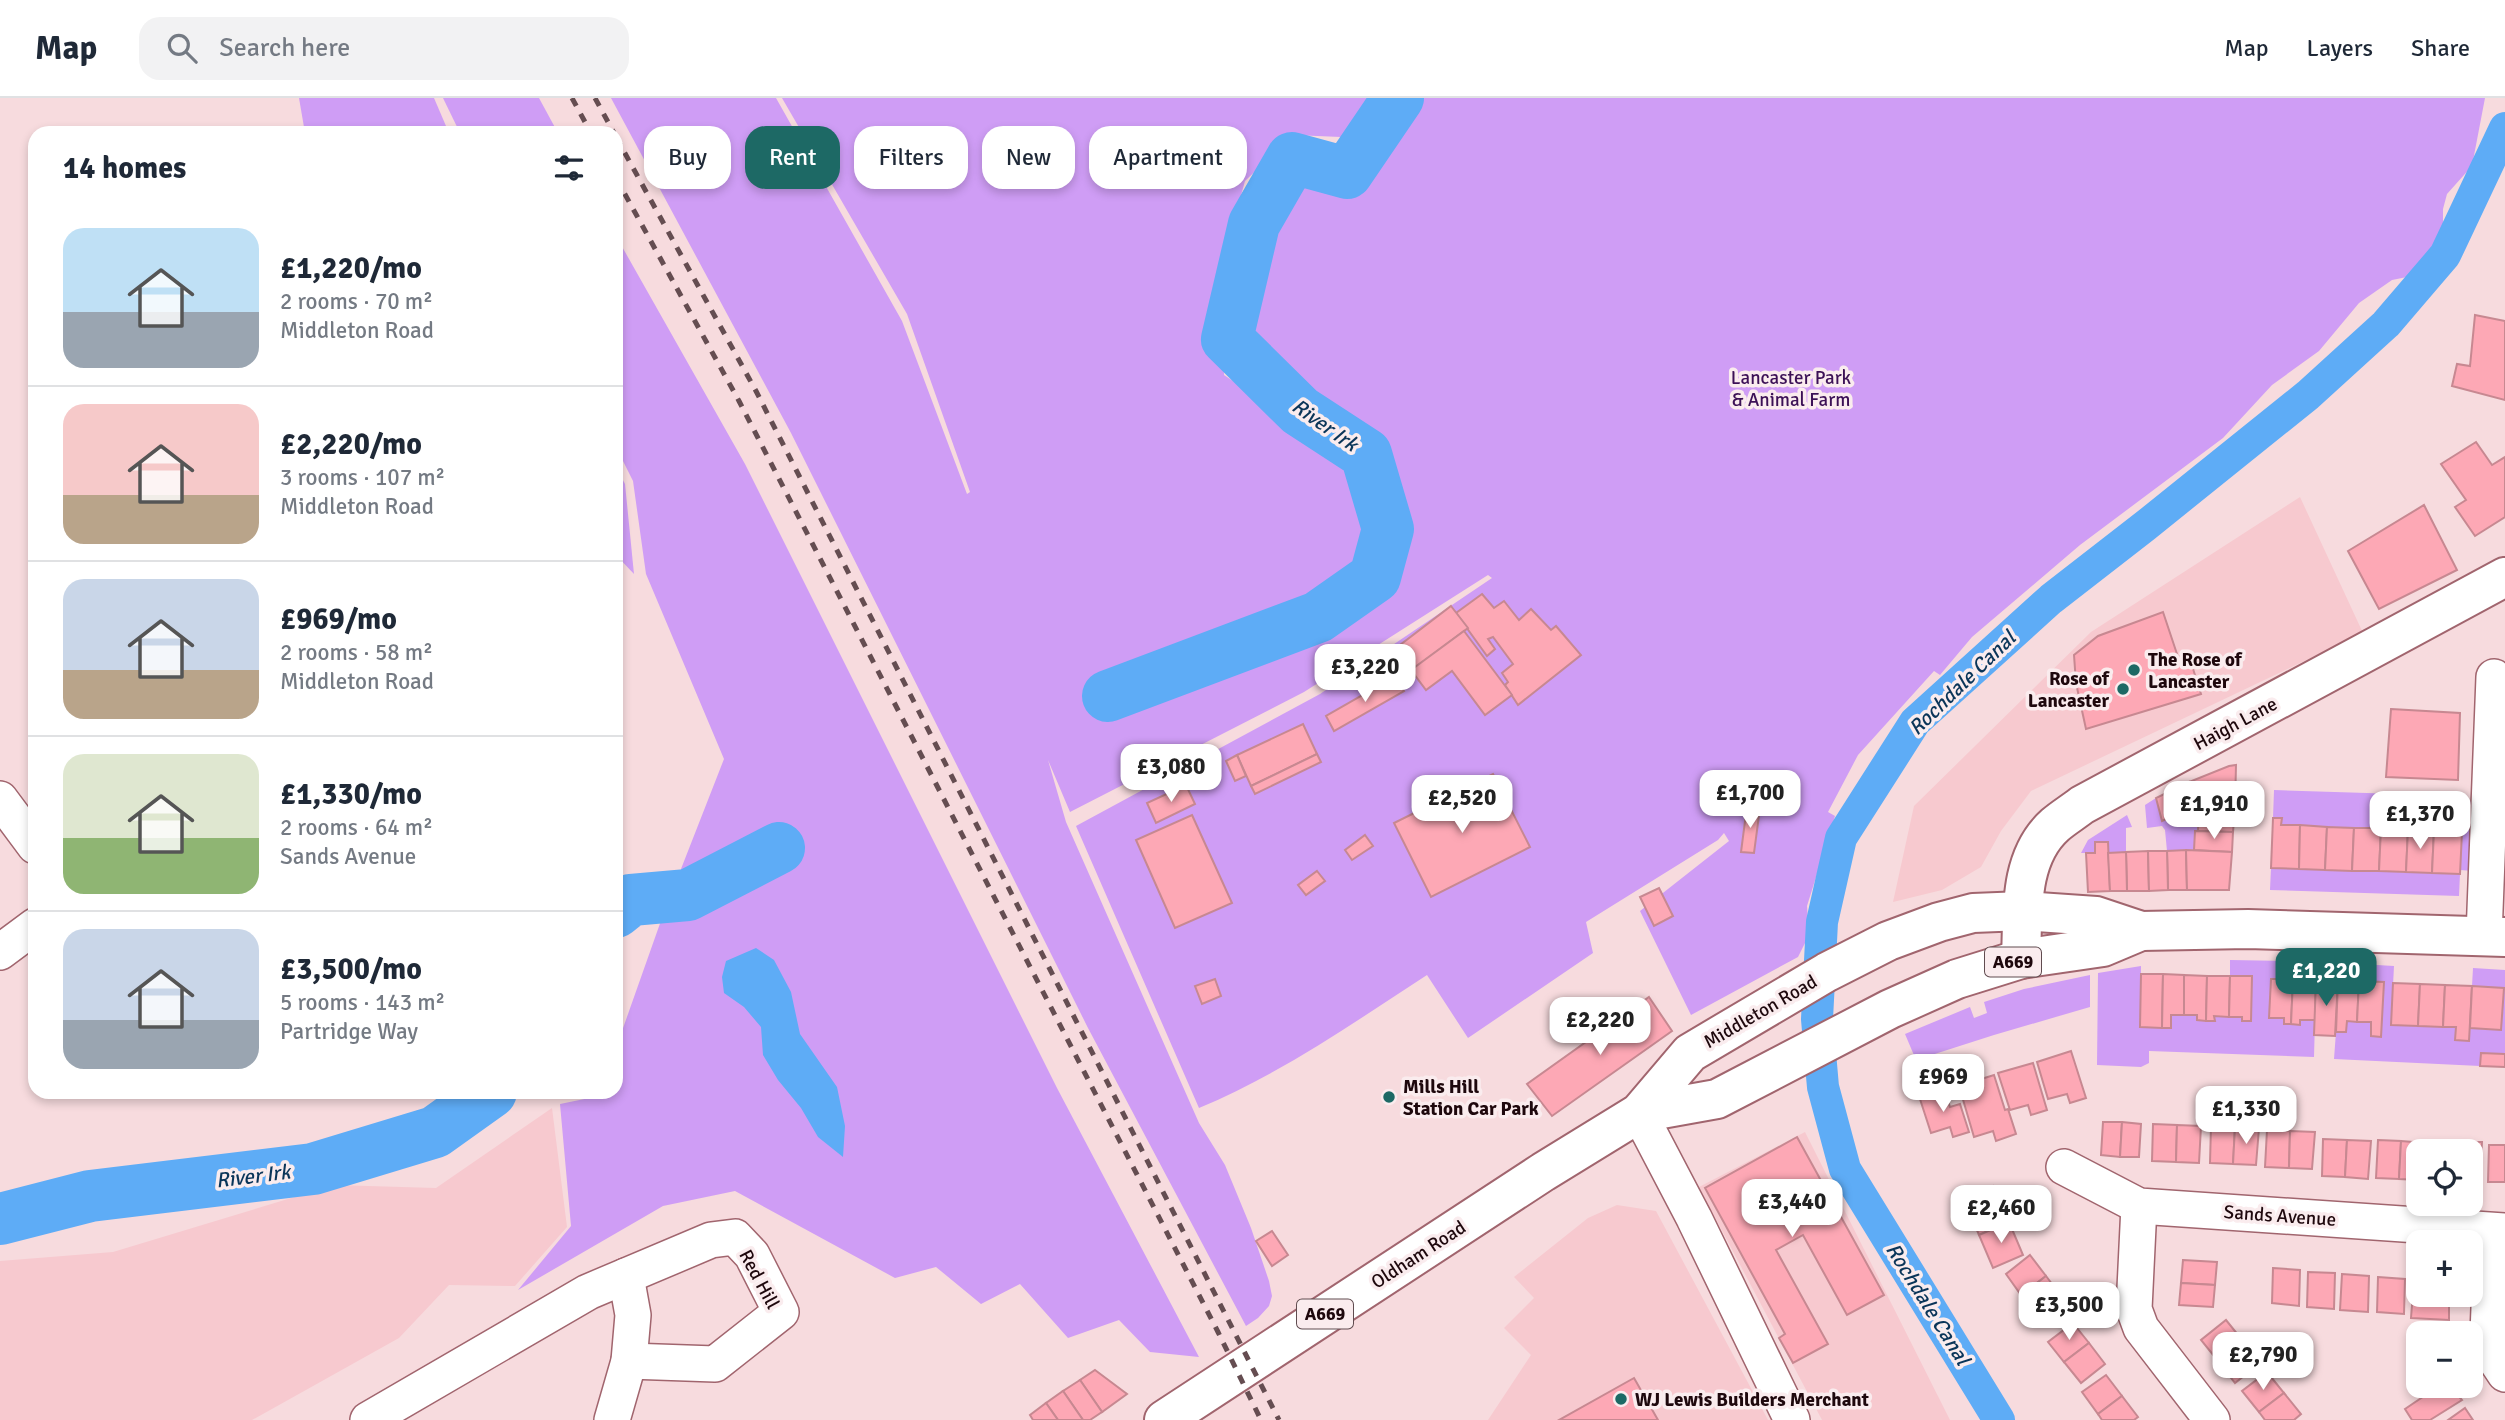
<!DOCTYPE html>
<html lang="en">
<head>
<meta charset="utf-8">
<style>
	body { margin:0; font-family:Signika,sans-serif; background:#f2f2f3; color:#1f2937; height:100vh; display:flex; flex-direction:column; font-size:26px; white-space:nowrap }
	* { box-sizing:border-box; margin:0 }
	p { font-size:23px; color:#747a83 }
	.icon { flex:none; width:38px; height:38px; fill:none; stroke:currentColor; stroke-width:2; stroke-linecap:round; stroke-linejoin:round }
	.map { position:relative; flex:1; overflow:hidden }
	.panel { position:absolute; left:28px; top:28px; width:595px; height:973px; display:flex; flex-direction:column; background:#fff; border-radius:21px; box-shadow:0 4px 10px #0003 }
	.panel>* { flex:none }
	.hud { position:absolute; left:644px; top:28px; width:665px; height:63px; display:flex; gap:14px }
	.tools { position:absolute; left:2406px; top:1041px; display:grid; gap:14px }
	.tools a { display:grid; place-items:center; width:77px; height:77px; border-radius:14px; background:#fff; box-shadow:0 4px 10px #0003; font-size:35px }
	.price { position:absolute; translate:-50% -60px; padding:0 16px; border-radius:14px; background:#fff; color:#222; font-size:23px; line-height:46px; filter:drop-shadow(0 2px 4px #0008) }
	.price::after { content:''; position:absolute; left:50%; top:42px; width:21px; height:16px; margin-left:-10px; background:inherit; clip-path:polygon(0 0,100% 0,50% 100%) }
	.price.selected { background:#1d6965; color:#fff }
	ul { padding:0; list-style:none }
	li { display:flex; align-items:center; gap:21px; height:175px; padding:0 35px }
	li+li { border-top:2px solid #e0e1e3 }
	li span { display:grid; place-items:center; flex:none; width:196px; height:140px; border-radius:21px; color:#555 }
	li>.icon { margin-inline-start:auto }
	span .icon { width:84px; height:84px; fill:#fffc; stroke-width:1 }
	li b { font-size:30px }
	h2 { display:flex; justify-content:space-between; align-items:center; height:84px; padding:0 35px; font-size:30px }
	.tag { padding:0 24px; border-radius:21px; background:#fff; box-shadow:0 4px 10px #0003; font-size:24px; line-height:63px }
	.tag.selected { background:#1d6965; color:#fff }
	header { display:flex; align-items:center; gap:42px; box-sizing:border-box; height:98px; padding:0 35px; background:#fff; border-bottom:2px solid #e0e1e3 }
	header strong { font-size:33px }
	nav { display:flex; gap:38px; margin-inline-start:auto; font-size:24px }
	.search { width:490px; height:63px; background:#f2f2f3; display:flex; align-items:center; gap:18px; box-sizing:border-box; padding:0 24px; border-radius:21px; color:#747a83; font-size:26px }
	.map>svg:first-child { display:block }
	.built { fill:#f7c9cf }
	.green { fill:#cf9df5 }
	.water { fill:#5eacf6 }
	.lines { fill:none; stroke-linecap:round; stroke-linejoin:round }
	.canal { stroke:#5eacf6; stroke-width:32 }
	.river { stroke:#5eacf6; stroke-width:52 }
	.building { fill:#fda8b5; stroke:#c78891; stroke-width:2 }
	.minor-casing { stroke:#a1656e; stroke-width:38 }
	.major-casing { stroke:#a1656e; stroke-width:42 }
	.minor { stroke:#fff; stroke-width:35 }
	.major { stroke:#fff; stroke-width:38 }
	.rail { stroke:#654d51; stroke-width:5; stroke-dasharray:9 9; stroke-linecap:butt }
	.poi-dot { fill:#1d6965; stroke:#faecee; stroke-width:2.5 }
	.labels { text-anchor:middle; stroke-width:7; stroke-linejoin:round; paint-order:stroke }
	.shield { fill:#faecee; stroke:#604c50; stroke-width:2 }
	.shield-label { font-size:18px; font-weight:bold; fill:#1e080d }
	.park-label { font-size:19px; fill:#3c1156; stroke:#faecee }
	.poi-label { font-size:19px; font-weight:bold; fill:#1e080d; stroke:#faecee; text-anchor:start }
	.street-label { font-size:19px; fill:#1e080d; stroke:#faecee }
	.water-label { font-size:21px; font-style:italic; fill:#0a3559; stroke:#faecee }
</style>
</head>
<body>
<header>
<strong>Map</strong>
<div class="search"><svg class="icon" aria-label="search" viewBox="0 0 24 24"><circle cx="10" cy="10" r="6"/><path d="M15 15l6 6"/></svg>Search here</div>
<nav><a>Map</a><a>Layers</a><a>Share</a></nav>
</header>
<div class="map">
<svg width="2505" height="1322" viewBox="0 0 2505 1322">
	<rect width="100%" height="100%" fill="#f7dbde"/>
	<!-- built -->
	<g class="built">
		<path d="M2300,399L2363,535L2031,693L2001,733L1981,769L1942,792L1893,804L1914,708L2091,534Z"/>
		<path d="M552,1010L567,1129L515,1188L449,1187L399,1240L252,1322H0V1163L113,1154L334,1087L436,1090Z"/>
		<path d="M1805,1034L1950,1322H1822L1699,1089Z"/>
		<path d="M1617,1107L1656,1113L1768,1322H1488L1531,1257L1504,1230L1534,1200L1514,1179L1588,1120Z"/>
	</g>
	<!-- green -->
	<g class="green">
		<path d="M299,0H434L449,35H305Z"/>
		<path d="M443,0H539L558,35H460Z"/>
		<path d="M611,0H776L902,223L967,396L970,394L907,216L782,0H1375L1369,18L1341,39L1293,37L1245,83L1222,167L1224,277L1254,297L1252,273L1264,262L1243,230L1261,128L1296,74L1350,80L1411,0H2485L2472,68L2447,96L2443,111V155L2407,179L2392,182L2359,205L2319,253L2272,287L2223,340L2080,447L1972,539L1940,577L1934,573L1858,657L1828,714L1835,718L1807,808L1809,837L1798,859L1691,917L1640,813L1729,743L1724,735L1718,742L1586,824L1593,855L1468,940L1427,877C1353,925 1281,976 1199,1010L1076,728L1320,596L1492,480L1488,477L1304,594L1070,714L1048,662L1066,724L1199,1025L1225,1067L1251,1130L1269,1183L1272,1198L1269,1208L1258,1220L1246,1228L1088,930L791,335Z"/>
		<path d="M616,138L745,366L1057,990L1199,1259L1150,1254L1119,1222L1068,1240L1020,1186L981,1206L936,1169L895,1180L735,1093L663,1108L518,1192L571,1128L560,1006L599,998L600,994H616V950L663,817L724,661L646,476L633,383L616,349Z"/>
		<path d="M616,369L625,386L634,476L616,457Z"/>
		<path d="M2274,692L2464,698V703H2477L2474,773L2460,772L2462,734L2281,727V720H2273Z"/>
		<path d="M2156,700L2163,723L2197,707L2199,709L2198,733L2195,734L2194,752L2167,753L2165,732L2162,728L2147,730L2145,707Z"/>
		<path d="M2127,717L2132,729L2126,730V754L2108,755V744H2095V755H2081L2088,742Z"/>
		<path d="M2271,770L2460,776L2459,798L2270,792Z"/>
		<path d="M2230,862L2294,863L2293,881H2271L2270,920H2284V926L2299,927L2300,922H2315L2314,959L2149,953V965L2141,969L2097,967L2098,875L2141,868L2140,929L2171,930V917H2197L2198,922L2214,923V918L2242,919L2251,923L2252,879L2230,878Z"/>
		<path d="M2360,866L2394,868L2391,927L2456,929L2469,943L2470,930L2501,932L2504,890L2472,888L2473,870L2505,872V956L2481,955L2480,968L2334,961L2336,934H2346L2347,923L2371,924V938H2381L2384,885L2359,883Z"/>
		<path d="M2090,877V909L1994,937L1916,962L1905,936L1970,909L1974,920L1987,915L1984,904L2024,891Z"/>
	</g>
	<!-- water -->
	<path class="water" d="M756,850L774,862L791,894L800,936L837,989L845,1028L843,1059L818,1039L801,1010L778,982L763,957L761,929L744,909L724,895L722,879L726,863Z"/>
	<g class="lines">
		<!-- canal -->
		<path class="canal" d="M1999,1322L1845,1071L1823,989L1817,921L1822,824L1841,740L1915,624L2051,501L2145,428L2308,297L2386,226L2445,157L2505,30"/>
		<!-- river -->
		<g class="river">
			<path d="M1108,598L1318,519L1375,479L1388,431L1366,356L1300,313L1227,241L1254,126L1292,60L1347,75L1398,0"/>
			<path d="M616,814L631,802L688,797L779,750"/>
			<path d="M0,1121L90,1098L313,1071L435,1034L491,994"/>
		</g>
	</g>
	<!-- building -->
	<g class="building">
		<path d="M2475,217L2505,223V302L2452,288L2457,266L2470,268Z"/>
		<path d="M2476,344L2492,367L2505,359V419L2475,438L2455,409L2466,402L2441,366Z"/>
		<path d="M2424,407L2457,472L2379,511L2348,453Z"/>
		<path d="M1482,496L1494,510L1504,503L1519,522L1531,511L1551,532L1556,528L1581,557L1518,607L1505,587L1508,584L1502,575L1513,566L1493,539L1488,541L1495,551L1487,558L1456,515Z"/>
		<path d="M1451,508L1468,530L1399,582L1383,560Z"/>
		<path d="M2163,514L2178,559L2188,555L2201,596L2086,631L2076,585L2074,557L2098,538Z"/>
		<path d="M1464,533L1512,597L1485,617L1452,573L1426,592L1411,572Z"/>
		<path d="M1396,578L1404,593L1334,633L1326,618Z"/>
		<path d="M2391,611L2460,615L2458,682L2386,679Z"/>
		<path d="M1303,626L1317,656L1251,688L1237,657Z"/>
		<path d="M1317,656L1321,664L1255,696L1251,688Z"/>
		<path d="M1237,657L1246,678L1235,683L1226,663Z"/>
		<path d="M2236,667L2235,710L2199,709L2189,684L2229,668Z"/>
		<path d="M1493,676L1530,749L1431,799L1394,725Z"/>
		<path d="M2189,684L2197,707L2162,723L2156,700Z"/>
		<path d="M1186,687L1195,706L1156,725L1147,705Z"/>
		<path d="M1747,708L1760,710L1754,755L1741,754Z"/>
		<path d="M2199,709L2235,710L2233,734L2198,733Z"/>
		<path d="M1192,717L1232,805L1175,830L1136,742Z"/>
		<path d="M2273,720H2282L2281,727H2300L2299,771L2271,770Z"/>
		<path d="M2300,727L2327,729L2325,772L2299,771Z"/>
		<path d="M2327,729L2354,730L2352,773L2325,772Z"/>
		<path d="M2354,730H2381L2379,773H2352Z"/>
		<path d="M2381,730L2408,731L2406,774L2379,773Z"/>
		<path d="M2408,731L2434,732L2432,775L2406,774Z"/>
		<path d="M2434,732L2462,734L2460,776L2432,775Z"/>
		<path d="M2195,733L2233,734L2232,754L2194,752Z"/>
		<path d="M1365,737L1373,748L1352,762L1345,752Z"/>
		<path d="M2095,744H2108L2110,793L2088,794L2086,755H2095Z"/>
		<path d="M2186,752L2187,792H2168L2167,753Z"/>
		<path d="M2186,752L2232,754L2229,792H2187Z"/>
		<path d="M2148,753L2149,793H2127L2126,754Z"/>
		<path d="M2148,753H2167L2168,792L2149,793Z"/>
		<path d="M2126,754L2127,793H2110L2108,755Z"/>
		<path d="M1317,773L1325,783L1306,797L1298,787Z"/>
		<path d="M1659,790L1673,818L1654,828L1640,799Z"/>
		<path d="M2141,876H2163L2162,930L2140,929Z"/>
		<path d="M2163,876L2184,877V917H2171V930H2162Z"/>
		<path d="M2184,877L2207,878L2206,923L2197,922V917H2184Z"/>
		<path d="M2207,878H2230L2229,919L2214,918L2215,923H2206Z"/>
		<path d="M2230,878H2252L2251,923H2242V919H2229Z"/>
		<path d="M1215,881L1221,898L1202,906L1195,888Z"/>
		<path d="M2271,881H2293L2291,926H2284V920H2269Z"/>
		<path d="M2293,881L2316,882L2315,922H2300V927L2291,926Z"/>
		<path d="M2316,882H2338L2335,938L2314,937Z"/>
		<path d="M2338,882L2359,883L2357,924L2347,923L2346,934H2336Z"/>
		<path d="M2359,883L2384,884L2381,939L2371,938V924H2357Z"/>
		<path d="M2393,885L2420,886L2418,928L2391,927Z"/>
		<path d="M2420,886L2445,887L2443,929L2418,928Z"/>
		<path d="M2445,887L2472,888L2469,943L2455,942L2456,929H2443Z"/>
		<path d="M2472,888L2504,890L2501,932L2470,930Z"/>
		<path d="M1649,899L1672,933L1552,1018L1527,986Z"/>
		<path d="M2071,953L2086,1000L2070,1005L2067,996L2048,1001L2037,964Z"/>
		<path d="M2481,955L2505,956V969L2480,968Z"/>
		<path d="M2033,965L2047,1012L2031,1017L2028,1007L2010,1012L1998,975Z"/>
		<path d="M1994,977L2005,1012L2008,1011L2016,1036L1996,1043L1993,1033L1974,1039L1959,988Z"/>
		<path d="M1944,991L1950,1009L1960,1006L1969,1034L1953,1039L1950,1029L1931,1035L1919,998Z"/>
		<path d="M2103,1024H2122L2120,1059L2101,1057Z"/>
		<path d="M2122,1024L2141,1026L2139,1059H2120Z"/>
		<path d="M2153,1026L2177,1027L2176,1064L2152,1063Z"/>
		<path d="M2177,1027L2201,1028L2199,1065L2176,1064Z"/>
		<path d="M2211,1028L2235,1029L2233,1066L2210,1065Z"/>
		<path d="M2235,1029L2259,1030L2256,1067L2233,1066Z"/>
		<path d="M2267,1032L2290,1033L2289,1070L2265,1069Z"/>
		<path d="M2290,1033L2315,1034L2312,1071L2289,1070Z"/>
		<path d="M1797,1039L1884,1197L1847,1217L1803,1137L1776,1152L1828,1246L1793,1265L1779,1240L1785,1236L1705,1090Z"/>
		<path d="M2323,1041L2347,1042L2345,1079L2322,1078Z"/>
		<path d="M2347,1042L2371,1043L2368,1081L2345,1079Z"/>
		<path d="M2378,1042L2401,1043L2399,1081L2376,1080Z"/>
		<path d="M2401,1043L2425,1045V1054H2418V1082L2399,1081Z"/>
		<path d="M2434,1043L2458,1044L2457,1054H2434Z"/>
		<path d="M2458,1044H2482L2480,1082L2471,1081V1054H2457Z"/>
		<path d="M2489,1047H2505V1084H2488Z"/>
		<path d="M1993,1088L2009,1124L1979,1137L1963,1100Z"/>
		<path d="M2009,1124L2023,1157L1993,1170L1979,1137Z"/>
		<path d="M1272,1133L1288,1157L1272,1168L1256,1143Z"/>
		<path d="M2030,1157L2046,1178L2021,1197L2006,1176Z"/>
		<path d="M2183,1162L2217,1164L2215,1187L2181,1185Z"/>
		<path d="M2273,1170L2300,1172L2299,1208L2272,1205Z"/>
		<path d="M2308,1174L2335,1175L2334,1211L2307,1209Z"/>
		<path d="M2342,1176L2369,1178L2368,1214L2340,1212Z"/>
		<path d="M2046,1178L2062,1199L2039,1218L2021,1197Z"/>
		<path d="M2378,1179L2405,1181L2404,1216L2377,1214Z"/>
		<path d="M2414,1181H2418V1197H2440V1201L2449,1202V1222L2411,1220Z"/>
		<path d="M2181,1185L2215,1187L2213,1209L2179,1207Z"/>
		<path d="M2226,1222L2243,1243L2218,1263L2201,1242Z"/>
		<path d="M2073,1225L2089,1245L2064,1264L2048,1244Z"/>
		<path d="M2243,1243L2260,1265L2235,1285L2218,1263Z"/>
		<path d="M2089,1245L2105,1266L2081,1285L2064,1264Z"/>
		<path d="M1095,1272L1127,1296L1102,1314L1080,1282Z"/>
		<path d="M2267,1274L2284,1295L2259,1314L2242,1293Z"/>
		<path d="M2106,1277L2122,1298L2098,1316L2082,1294Z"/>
		<path d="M1634,1280L1658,1322H1559Z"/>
		<path d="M1080,1282L1102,1314L1090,1322H1083L1063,1293Z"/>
		<path d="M2439,1288H2450L2462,1302L2430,1322H2412L2405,1311Z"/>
		<path d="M1063,1293L1083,1322H1058L1046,1305Z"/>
		<path d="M2284,1295L2301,1316L2294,1322H2265L2259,1314Z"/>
		<path d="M2122,1298L2138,1319L2134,1322H2102L2098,1316Z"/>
		<path d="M1046,1305L1058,1322H1033L1030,1317Z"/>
		<path d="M2465,1310L2473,1322H2448Z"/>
	</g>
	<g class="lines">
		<defs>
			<g id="minor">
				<path d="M0,701L35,748"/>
				<path d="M2484,838L2494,579"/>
				<path d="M0,854L35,828"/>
				<path d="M1639,1015L1694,1120L1792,1322"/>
				<path d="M2064,1069L2139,1108L2505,1133"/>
				<path d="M2139,1108L2134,1211L2141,1230L2212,1322"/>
				<path d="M2492,1133L2488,1236L2497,1264L2505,1276"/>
				<path d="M368,1322L588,1194L711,1142L735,1139L752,1157L781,1214L715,1266L629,1263"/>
				<path d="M612,1322L629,1263L633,1217L626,1178"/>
			</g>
			<g id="major">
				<path d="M2021,861C2023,817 2018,760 2055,727C2063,720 2073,714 2082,707L2505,479"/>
				<path d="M1639,1015L1717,1001L1890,911L1957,881L2021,861L2103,849L2141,833"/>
				<path d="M1164,1322L1543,1074L1639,1015L1690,955L1827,874L1888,843L1939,824L1973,815L2023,813L2096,818L2141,833L2248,831L2505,839"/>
			</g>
		</defs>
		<!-- minor casing -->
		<use href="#minor" class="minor-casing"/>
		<!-- major casing -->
		<use href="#major" class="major-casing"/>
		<!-- minor -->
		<use href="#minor" class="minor"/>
		<!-- major -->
		<use href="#major" class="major"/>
		<!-- rail -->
		<g class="rail">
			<path d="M572,0L591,35"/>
			<path d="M595,0L614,35"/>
			<path d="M616,39L756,293L1279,1322"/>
			<path d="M616,80L739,303L1218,1234L1261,1322"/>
		</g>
	</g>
	<!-- markers -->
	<g class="poi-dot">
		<circle cx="2134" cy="572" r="7"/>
		<circle cx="2123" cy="591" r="7"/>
		<circle cx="1389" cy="999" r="7"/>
		<circle cx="1621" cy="1301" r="7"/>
	</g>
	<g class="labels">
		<!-- shield labels -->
		<g class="shield">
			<rect x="1985" y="849.5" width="56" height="29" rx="5"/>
			<rect x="1297" y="1201.5" width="56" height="29" rx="5"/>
		</g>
		<g class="shield-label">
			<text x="2013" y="870">A669</text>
			<text x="1325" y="1222">A669</text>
		</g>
		<!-- park labels -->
		<g class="park-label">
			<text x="1791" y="286">Lancaster Park<tspan x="1791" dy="22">&amp; Animal Farm</tspan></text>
		</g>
		<!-- poi labels -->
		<g class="poi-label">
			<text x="2148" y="568">The Rose of<tspan x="2148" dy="22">Lancaster</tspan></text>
			<text x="2109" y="587" text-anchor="end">Rose of<tspan x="2109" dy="22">Lancaster</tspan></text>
			<text x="1403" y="995">Mills Hill<tspan x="1403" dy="22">Station Car Park</tspan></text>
			<text x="1635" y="1308">WJ Lewis Builders Merchant</text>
		</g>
		<!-- street labels -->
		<g class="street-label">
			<text transform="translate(2235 625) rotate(-28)" y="7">Haigh Lane</text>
			<text transform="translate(1760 913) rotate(-30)" y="7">Middleton Road</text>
			<text transform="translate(2280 1117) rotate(4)" y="7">Sands Avenue</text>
			<text transform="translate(1418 1156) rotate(-33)" y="7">Oldham Road</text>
			<text transform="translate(760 1181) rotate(62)" y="7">Red Hill</text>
		</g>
		<!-- water labels -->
		<g class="water-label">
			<text transform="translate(1325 327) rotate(35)" y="7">River Irk</text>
			<text transform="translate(1962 585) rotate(-44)" y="7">Rochdale Canal</text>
			<text transform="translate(253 1078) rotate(-7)" y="7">River Irk</text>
			<text transform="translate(1928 1206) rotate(58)" y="7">Rochdale Canal</text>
		</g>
	</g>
</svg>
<div class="tools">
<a><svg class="icon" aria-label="locate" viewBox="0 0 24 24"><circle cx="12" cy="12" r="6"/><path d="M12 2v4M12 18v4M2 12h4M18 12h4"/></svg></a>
<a>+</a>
<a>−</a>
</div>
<b class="price" style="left:1365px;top:606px">£3,220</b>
<b class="price" style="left:1171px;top:706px">£3,080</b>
<b class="price" style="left:1750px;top:732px">£1,700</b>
<b class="price" style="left:1462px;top:737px">£2,520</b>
<b class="price" style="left:2214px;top:743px">£1,910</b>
<b class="price" style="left:2420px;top:753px">£1,370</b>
<b class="price selected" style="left:2326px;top:910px">£1,220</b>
<b class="price" style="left:1600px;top:959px">£2,220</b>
<b class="price" style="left:1943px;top:1016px">£969</b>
<b class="price" style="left:2246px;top:1048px">£1,330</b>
<b class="price" style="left:1792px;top:1141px">£3,440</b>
<b class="price" style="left:2001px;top:1147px">£2,460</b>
<b class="price" style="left:2069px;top:1244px">£3,500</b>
<b class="price" style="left:2263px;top:1294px">£2,790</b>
<div class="hud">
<a class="tag">Buy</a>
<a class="tag selected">Rent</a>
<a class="tag">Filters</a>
<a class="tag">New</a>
<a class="tag">Apartment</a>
</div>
<section class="panel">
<h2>14 homes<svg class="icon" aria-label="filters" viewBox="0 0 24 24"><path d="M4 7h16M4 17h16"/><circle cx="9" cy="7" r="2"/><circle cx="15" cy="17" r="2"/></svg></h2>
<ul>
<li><span style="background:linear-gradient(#bfe0f5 60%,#9aa5b1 0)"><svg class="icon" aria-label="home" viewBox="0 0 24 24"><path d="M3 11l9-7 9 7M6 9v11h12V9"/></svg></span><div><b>£1,220/mo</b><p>2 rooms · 70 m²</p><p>Middleton Road</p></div></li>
<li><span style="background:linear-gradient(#f6c9c9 65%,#b9a48a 0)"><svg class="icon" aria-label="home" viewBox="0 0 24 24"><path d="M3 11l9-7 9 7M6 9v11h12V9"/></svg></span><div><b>£2,220/mo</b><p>3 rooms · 107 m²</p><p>Middleton Road</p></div></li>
<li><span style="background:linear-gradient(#c9d6e8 65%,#b9a48a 0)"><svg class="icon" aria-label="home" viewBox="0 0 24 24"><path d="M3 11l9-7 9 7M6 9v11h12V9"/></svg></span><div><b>£969/mo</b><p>2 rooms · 58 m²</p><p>Middleton Road</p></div></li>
<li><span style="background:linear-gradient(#dfe7d0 60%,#8fb573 0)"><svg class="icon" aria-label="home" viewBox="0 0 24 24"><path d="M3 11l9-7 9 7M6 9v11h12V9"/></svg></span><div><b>£1,330/mo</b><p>2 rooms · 64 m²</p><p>Sands Avenue</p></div></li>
<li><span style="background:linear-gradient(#c9d6e8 65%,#9aa5b1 0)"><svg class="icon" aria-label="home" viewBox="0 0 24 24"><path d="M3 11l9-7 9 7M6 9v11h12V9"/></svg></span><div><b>£3,500/mo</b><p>5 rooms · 143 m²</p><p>Partridge Way</p></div></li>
</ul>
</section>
</div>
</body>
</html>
